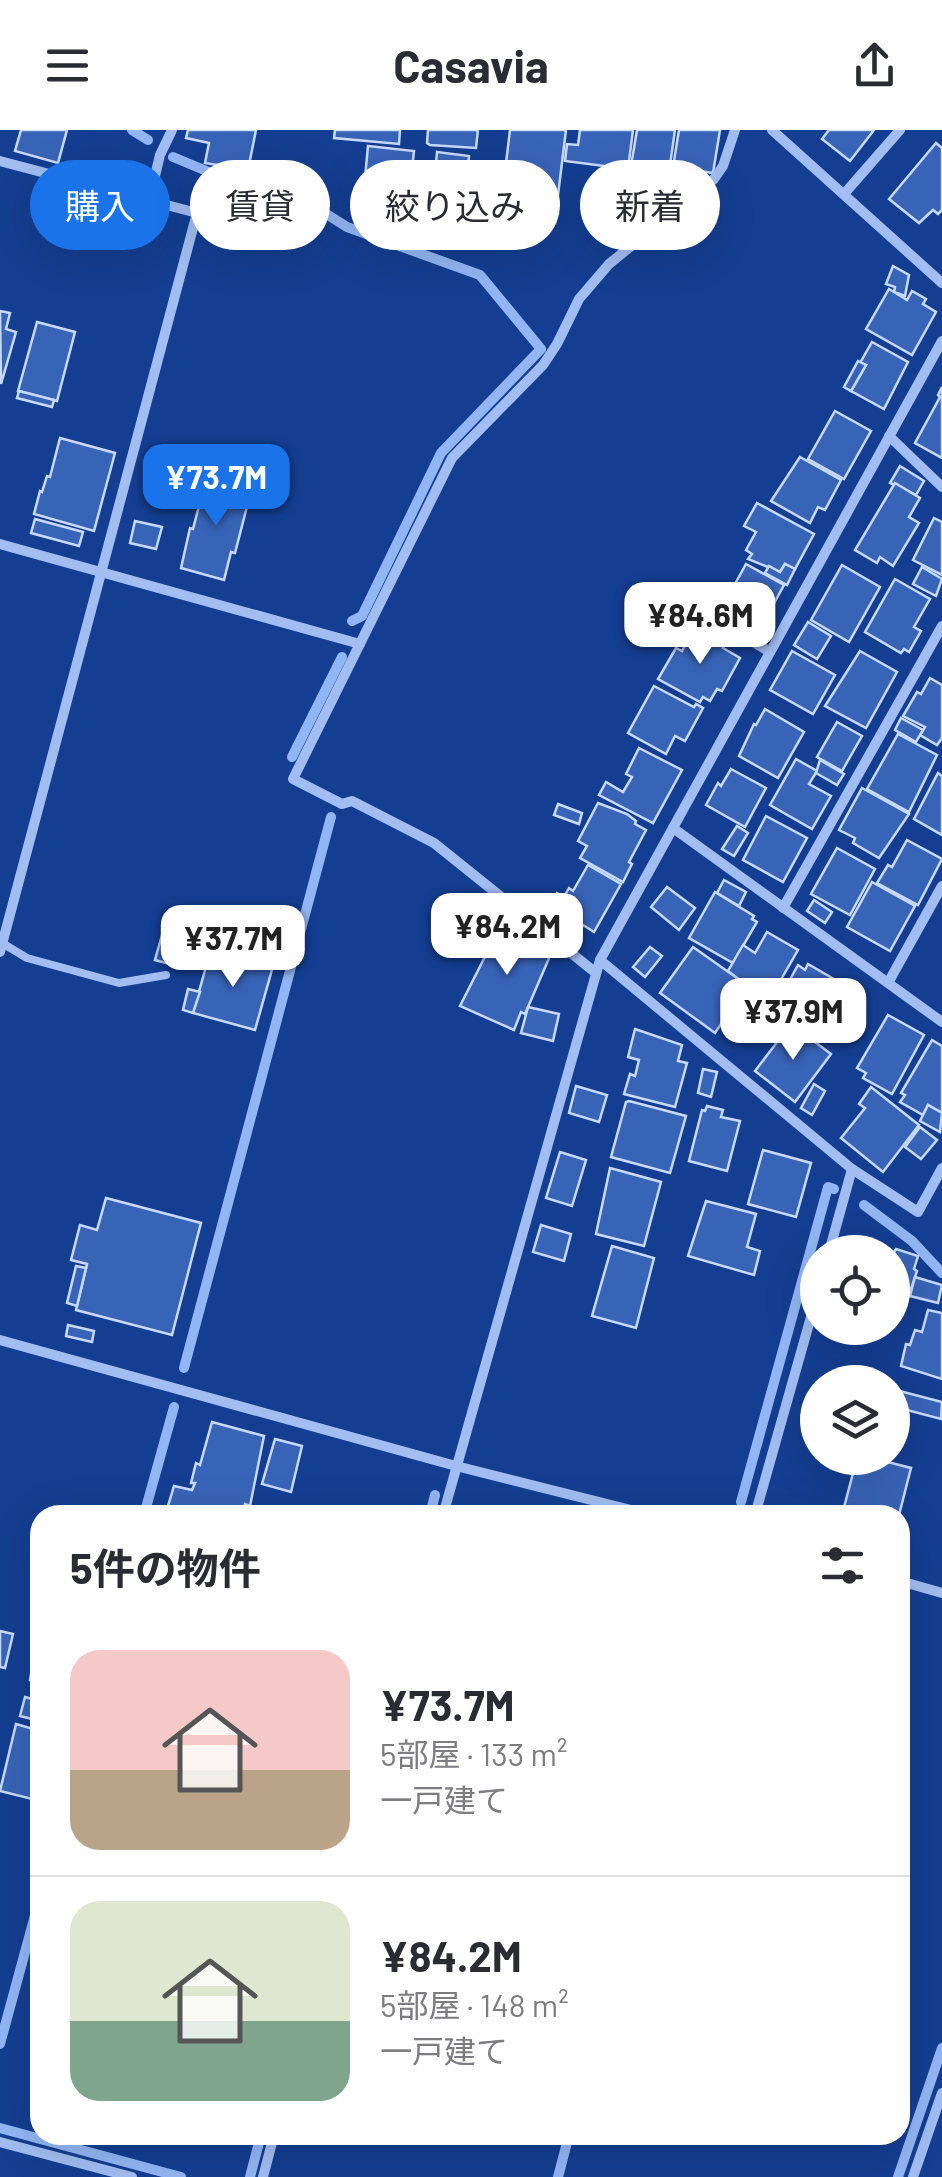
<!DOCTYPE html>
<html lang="ja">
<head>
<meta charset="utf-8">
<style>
	body { margin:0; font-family:Barlow,"Noto Sans JP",sans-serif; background:#f7f7f7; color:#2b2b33; height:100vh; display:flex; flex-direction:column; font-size:38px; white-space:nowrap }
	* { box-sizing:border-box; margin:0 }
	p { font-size:32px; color:#7c7c81 }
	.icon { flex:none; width:55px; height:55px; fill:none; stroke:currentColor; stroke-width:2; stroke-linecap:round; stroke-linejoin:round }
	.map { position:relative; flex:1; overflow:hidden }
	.details { position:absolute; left:30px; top:1375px; width:880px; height:640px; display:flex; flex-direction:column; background:#fff; border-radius:30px; box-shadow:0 10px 40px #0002 }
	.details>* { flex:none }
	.hud { position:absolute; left:30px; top:30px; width:882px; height:90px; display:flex; gap:20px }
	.fabs { position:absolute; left:800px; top:1105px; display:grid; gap:20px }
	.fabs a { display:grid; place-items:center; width:110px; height:110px; border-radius:50%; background:#fff; box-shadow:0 10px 40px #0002; font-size:50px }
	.price { position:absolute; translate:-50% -85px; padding:0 22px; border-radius:20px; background:#fff; color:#222; font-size:32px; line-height:65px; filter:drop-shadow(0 2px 5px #0008) }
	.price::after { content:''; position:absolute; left:50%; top:60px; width:30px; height:22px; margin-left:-15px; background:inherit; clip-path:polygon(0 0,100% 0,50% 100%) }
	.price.active { background:#1a73e8; color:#fff }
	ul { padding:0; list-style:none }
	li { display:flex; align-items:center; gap:30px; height:250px; padding:0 40px }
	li+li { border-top:2px solid #e1e1e2 }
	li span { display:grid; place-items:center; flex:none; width:280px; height:200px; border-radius:30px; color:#555 }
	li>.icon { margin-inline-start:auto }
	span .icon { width:120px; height:120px; fill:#fffc; stroke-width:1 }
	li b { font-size:42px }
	h2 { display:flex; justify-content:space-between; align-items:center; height:120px; padding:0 40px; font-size:42px }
	.tag { padding:0 35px; border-radius:45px; background:#fff; box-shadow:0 10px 40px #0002; font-size:35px; line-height:90px }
	.tag.active { background:#1a73e8; color:#fff }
	header { display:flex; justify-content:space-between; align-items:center; height:130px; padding:0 40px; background:#fff; font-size:45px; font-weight:700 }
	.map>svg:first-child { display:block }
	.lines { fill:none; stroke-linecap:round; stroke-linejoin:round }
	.stream { stroke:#92b6f4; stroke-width:10 }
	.building { fill:#3864b8; stroke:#c8dafc; stroke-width:2.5 }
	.service { stroke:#a1bdf1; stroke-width:8 }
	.minor { stroke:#a1bdf1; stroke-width:10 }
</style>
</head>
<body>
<header><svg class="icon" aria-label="menu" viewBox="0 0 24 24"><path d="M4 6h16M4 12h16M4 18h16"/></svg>Casavia<svg class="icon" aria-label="share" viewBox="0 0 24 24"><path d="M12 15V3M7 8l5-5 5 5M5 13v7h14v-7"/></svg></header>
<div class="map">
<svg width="942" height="2047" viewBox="0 0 942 2047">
	<rect width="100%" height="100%" fill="#143e91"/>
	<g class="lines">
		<!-- stream -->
		<g class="stream">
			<path d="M132,0L148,10"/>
			<path d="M173,27L221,47L293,63L347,97L480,145L541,219L441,323L362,486L352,491"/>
			<path d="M292,627L342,527"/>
			<path d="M864,1075L912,1111L942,1143"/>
			<path d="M184,1238L331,687"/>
			<path d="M741,1372L828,1057L834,1059"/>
			<path d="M144,1385L174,1277"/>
			<path d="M430,1385L435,1365"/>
			<path d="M0,1914L40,1767"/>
			<path d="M0,1998L181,2047"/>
			<path d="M250,2047L261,2005"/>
			<path d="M558,2047L569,2005"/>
			<path d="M898,2047L942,1918"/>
		</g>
	</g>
	<!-- building -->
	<g class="building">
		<path d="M21,0H67L58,33L15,21Z"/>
		<path d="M188,0H256L248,40L205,33L209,13L186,8Z"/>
		<path d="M335,0H400L399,14L334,8Z"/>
		<path d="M428,0H478L476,18L430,15L427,13Z"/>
		<path d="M510,0H566L557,73L502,67Z"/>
		<path d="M580,0H633L628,39L565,31L567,14L578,15Z"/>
		<path d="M637,0H675L669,42L631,36Z"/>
		<path d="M679,0H720L713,43L673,37Z"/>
		<path d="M829,0H874L850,31L822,9Z"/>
		<path d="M936,13L942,18V80L938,84L933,80L919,93L889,69Z"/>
		<path d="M368,16L414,21L407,85L362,80Z"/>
		<path d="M437,22L469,26L467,50L435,46Z"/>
		<path d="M527,72L557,76L554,92L525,89Z"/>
		<path d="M893,136L909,145L905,166L894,162L895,157L886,154Z"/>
		<path d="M889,159L907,170L912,161L926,169L923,174L936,182L912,225L866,199Z"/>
		<path d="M0,181L10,183L6,199L16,202L1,254Z"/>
		<path d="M37,192L75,202L57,271L18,261Z"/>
		<path d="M872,212L908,232L884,279L851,261L866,235L860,233Z"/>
		<path d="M858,231L866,235L851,261L844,257Z"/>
		<path d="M942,257V328L915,313L940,267L938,265Z"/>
		<path d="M19,261L54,270L52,277L17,268Z"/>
		<path d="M835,281L871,301L844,349L808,329Z"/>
		<path d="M60,308L115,323L94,401L34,384L40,361L42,362L47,346L50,347Z"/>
		<path d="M800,327L841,350L825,380L818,377L810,393L771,371Z"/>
		<path d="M900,336L924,351L916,365L890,353Z"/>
		<path d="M206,349L251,361L235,423L231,422L224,450L181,438L190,398L193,399Z"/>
		<path d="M895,353L920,368L909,387L919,393L893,436L880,427L877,433L855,420Z"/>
		<path d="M757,373L814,404L795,439L785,434L780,442L748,429L752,424L746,420L756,402L744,396Z"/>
		<path d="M934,388L942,392V445L913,430Z"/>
		<path d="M35,389L83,402L79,416L31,403Z"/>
		<path d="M135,391L162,397L156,419L130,413Z"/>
		<path d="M746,434L784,455L766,488L757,483L750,496L715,476L723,459L730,463Z"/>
		<path d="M785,434L795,439L787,455L765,443L769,436L780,442Z"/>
		<path d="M842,435L880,457L849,512L811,490Z"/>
		<path d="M922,437L942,449L936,466L913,454Z"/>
		<path d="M895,449L930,469L914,497L921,501L909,522L904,519L901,523L865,502Z"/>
		<path d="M808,492L831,506L817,529L794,515Z"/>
		<path d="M693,501L700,505L702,501L726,514L723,518L740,528L722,561L717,559L710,571L703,567L700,572L658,549L676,518L682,521Z"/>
		<path d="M792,521L835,545L813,584L770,560Z"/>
		<path d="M860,521L897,542L866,598L825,576Z"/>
		<path d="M930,548L942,555V608L937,615L920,605L925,597L903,586L917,562L921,564Z"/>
		<path d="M654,556L694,577L696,574L703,578L685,611L675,606L666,624L628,603Z"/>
		<path d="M765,579L804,602L778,648L739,626L754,594L756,595Z"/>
		<path d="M901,588L923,600L916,612L895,600Z"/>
		<path d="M837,592L862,606L842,641L817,627Z"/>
		<path d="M898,604L937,625L909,682L867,659Z"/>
		<path d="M639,618L682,640L653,693L599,665L606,652L623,662L632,647L626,644Z"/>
		<path d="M796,629L817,641L809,654L831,666L812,699L770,675Z"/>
		<path d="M820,630L844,644L837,655L816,643Z"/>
		<path d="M731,639L766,658L745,697L706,675L718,653L721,656Z"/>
		<path d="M938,643L942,646V705L914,689Z"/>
		<path d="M862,658L909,684L879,728L853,713L855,708L839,700Z"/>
		<path d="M598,673L627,684L636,691L635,694L646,700L629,732L632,734L623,752L580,728L587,716L578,711Z"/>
		<path d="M558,674L582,683L579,694L554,685Z"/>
		<path d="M766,686L807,708L783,752L743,730Z"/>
		<path d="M737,696L748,703L734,726L722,719Z"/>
		<path d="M907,710L942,729L918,775L877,753L888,735L892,737Z"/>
		<path d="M837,718L875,739L850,785L811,764Z"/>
		<path d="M588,735L621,754L594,802L583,795L580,801L548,779L557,763L564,767L569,758L573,761Z"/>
		<path d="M724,750L746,762L739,776L717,763Z"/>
		<path d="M872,752L915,776L890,821L847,797Z"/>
		<path d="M667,757L695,778L679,800L651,777Z"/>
		<path d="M715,762L754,786L752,789L757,792L733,833L689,808Z"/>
		<path d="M814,770L832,782L825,793L807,781Z"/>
		<path d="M505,798L553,819L525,884L521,882L514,900L460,876L499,799L504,801Z"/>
		<path d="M767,802L798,820L768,872L728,841L743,815L755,823Z"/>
		<path d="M162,805L188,812L181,837L155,830Z"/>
		<path d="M650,817L662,826L645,847L633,837Z"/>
		<path d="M693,817L737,848L727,862L738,869L715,903L660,863Z"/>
		<path d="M211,819L273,836L255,900L193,883Z"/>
		<path d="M808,834L839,852L813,898L776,875L798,835L805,840Z"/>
		<path d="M188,859L200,862L193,883L183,880Z"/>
		<path d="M528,877L559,884L553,911L521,903Z"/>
		<path d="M888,885L924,905L892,964L863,948L866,943L857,938Z"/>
		<path d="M791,894L831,924L795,972L755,941Z"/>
		<path d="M635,899L682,915L678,931L687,933L675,977L624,964L630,944L635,946L639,930L628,927Z"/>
		<path d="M932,910L942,916V983L928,975L923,985L900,972L905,965L901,963Z"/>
		<path d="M703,939L717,942L711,967L698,963Z"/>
		<path d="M814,954L825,961L812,985L801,978Z"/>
		<path d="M576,956L607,965L599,992L569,983Z"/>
		<path d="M871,957L919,995L883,1042L841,1008L865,978L859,974Z"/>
		<path d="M629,971L686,986L670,1043L611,1027L626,972Z"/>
		<path d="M928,975L942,983L940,1002L920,991Z"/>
		<path d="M707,976L723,980L721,987L740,991L727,1041L689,1031L702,980L705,981Z"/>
		<path d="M920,997L937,1010L921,1029L905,1017Z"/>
		<path d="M763,1020L811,1033L796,1087L748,1074Z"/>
		<path d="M560,1022L586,1030L572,1076L546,1068Z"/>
		<path d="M610,1038L661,1052L644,1116L596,1104Z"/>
		<path d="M106,1068L201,1093L172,1205L76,1180L87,1134L71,1130L80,1095L97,1100Z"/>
		<path d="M706,1071L756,1084L747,1117L760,1121L754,1145L688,1126Z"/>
		<path d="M541,1095L571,1104L564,1131L533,1122Z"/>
		<path d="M612,1116L654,1128L636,1198L592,1186Z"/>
		<path d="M896,1119L918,1126L914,1139L917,1141L903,1183L892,1180V1125Z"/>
		<path d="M76,1136L86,1138L77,1176L67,1173Z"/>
		<path d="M915,1147L942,1155L938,1173L910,1166Z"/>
		<path d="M928,1180L942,1183V1249L901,1236L906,1214L910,1215L915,1200L922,1202Z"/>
		<path d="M68,1195L94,1201L92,1212L66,1206Z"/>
		<path d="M892,1259L942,1272L941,1289L907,1280L903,1295L899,1294L895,1308H892Z"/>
		<path d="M212,1292L264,1306L250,1376L245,1374L242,1385H201L168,1376L174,1356L192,1360L195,1353H191L196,1333L200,1335Z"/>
		<path d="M275,1309L302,1316L291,1362L262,1354Z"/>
		<path d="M857,1328H872L911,1338L899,1385H842Z"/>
		<path d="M40,1493V1553L30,1550Z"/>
		<path d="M0,1501L13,1504L5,1538L0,1537Z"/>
		<path d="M25,1567L40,1571V1591L20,1586Z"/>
		<path d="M16,1594L40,1601V1671L0,1661Z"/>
	</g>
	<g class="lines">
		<!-- service -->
		<path class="service" d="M2,813L27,828L119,853L166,845"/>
		<!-- minor -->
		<g class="minor">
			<path d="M772,0L942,153"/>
			<path d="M0,31L197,83L0,822"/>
			<path d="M844,64L900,0"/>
			<path d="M149,71L160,25L172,0"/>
			<path d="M889,306L942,357"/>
			<path d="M0,414L360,514"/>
			<path d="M699,480L770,522"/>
			<path d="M673,698L942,892"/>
			<path d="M783,778L942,496"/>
			<path d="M600,830L852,1039L918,1082L942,1038"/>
			<path d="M596,843L434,713L352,671L342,674L293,649L452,328L543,235L557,214L579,169L609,134L714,49L723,36L735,0"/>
			<path d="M888,853L942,756"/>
			<path d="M829,1122L852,1039"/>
			<path d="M0,1210L456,1336L651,1385"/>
			<path d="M443,1385L600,830L942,211"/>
			<path d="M755,1385L818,1162"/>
			<path d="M900,1451L942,1463"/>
			<path d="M0,2012L132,2047"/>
			<path d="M263,2047L274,2005"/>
			<path d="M913,2047L942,1963"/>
		</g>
	</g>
</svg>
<div class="fabs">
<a><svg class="icon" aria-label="locate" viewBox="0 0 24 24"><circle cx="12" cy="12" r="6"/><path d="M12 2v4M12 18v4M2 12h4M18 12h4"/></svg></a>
<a><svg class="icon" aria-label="layers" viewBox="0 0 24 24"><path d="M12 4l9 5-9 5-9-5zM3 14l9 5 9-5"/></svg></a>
</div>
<b class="price active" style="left:216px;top:399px">¥73.7M</b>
<b class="price" style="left:700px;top:537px">¥84.6M</b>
<b class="price" style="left:507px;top:848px">¥84.2M</b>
<b class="price" style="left:233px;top:860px">¥37.7M</b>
<b class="price" style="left:793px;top:933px">¥37.9M</b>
<div class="hud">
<a class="tag active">購入</a>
<a class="tag">賃貸</a>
<a class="tag">絞り込み</a>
<a class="tag">新着</a>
</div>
<section class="details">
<h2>5件の物件<svg class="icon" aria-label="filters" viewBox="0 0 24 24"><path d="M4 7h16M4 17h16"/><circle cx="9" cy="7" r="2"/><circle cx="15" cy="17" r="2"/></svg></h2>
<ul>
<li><span style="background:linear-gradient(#f6c9c9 60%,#b9a48a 0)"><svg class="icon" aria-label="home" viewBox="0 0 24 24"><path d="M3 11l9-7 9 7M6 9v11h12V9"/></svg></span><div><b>¥73.7M</b><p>5部屋 · 133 m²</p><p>一戸建て</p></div></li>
<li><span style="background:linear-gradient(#dfe7d0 60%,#7fa58c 0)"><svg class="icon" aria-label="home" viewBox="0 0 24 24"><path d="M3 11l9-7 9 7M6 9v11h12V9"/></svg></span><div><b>¥84.2M</b><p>5部屋 · 148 m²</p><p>一戸建て</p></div></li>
</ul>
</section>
</div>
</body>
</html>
